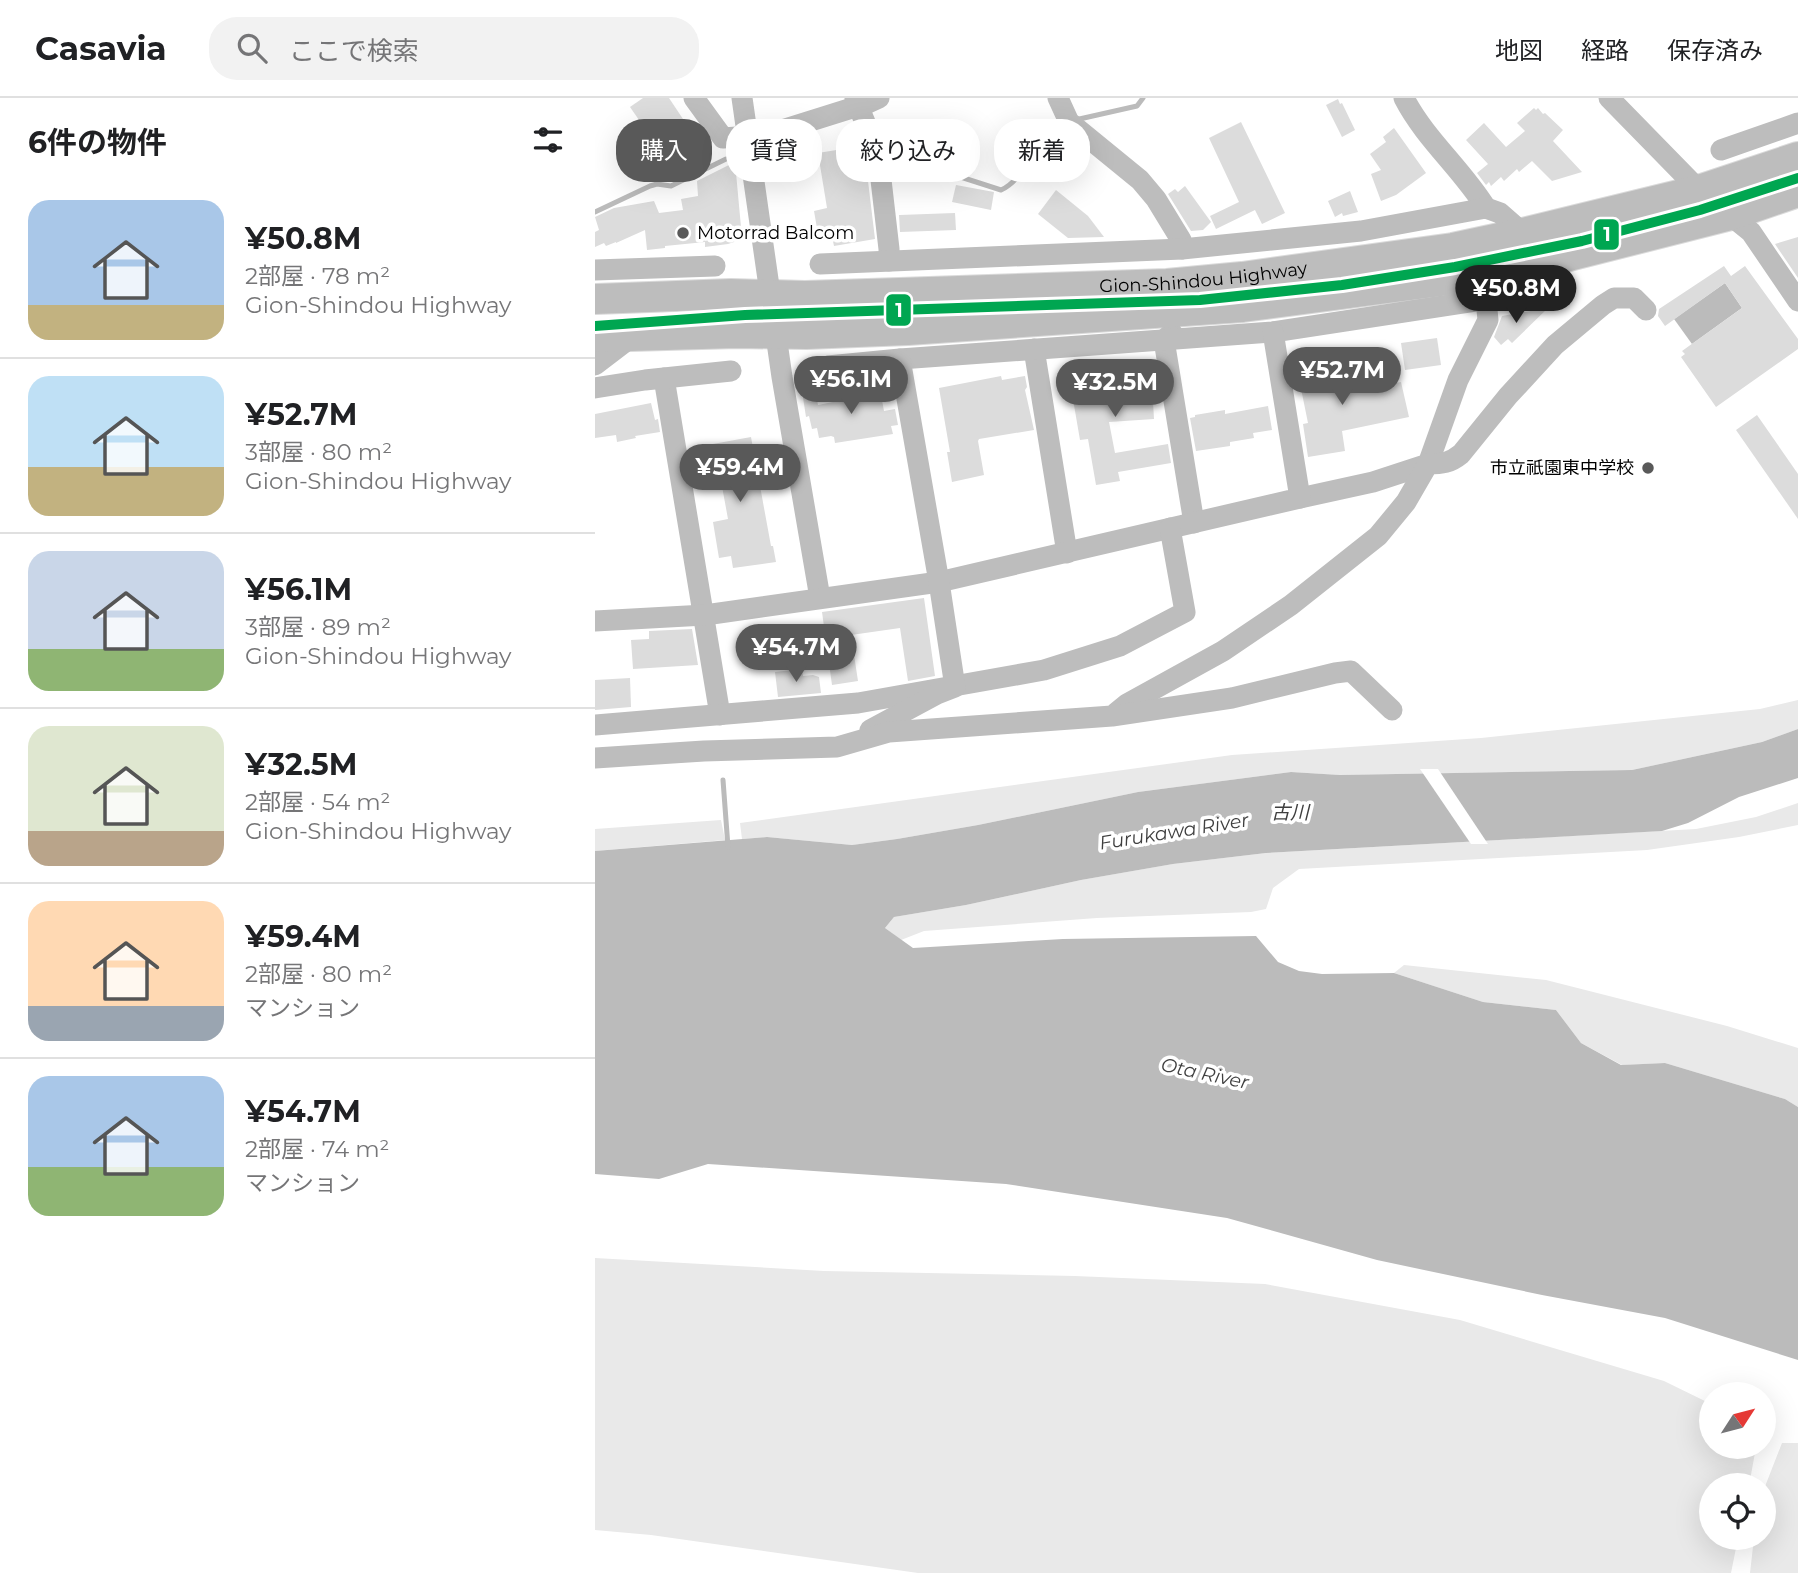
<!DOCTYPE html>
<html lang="ja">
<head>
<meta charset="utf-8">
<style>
	body { margin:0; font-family:Montserrat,"Noto Sans JP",sans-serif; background:#f2f2f2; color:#202124; height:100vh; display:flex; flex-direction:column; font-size:26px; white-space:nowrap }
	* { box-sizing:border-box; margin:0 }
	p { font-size:23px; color:#757577 }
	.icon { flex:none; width:38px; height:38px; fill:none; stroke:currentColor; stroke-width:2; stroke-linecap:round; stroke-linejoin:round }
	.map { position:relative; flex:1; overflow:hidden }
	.sheet { display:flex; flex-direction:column; background:#fff; width:595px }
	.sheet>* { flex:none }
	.top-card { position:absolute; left:21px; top:21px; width:665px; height:63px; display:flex; gap:14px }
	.needle { width:46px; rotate:54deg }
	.buttons { position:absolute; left:1104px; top:1284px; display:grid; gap:14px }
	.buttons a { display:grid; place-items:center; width:77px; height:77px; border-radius:50%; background:#fff; box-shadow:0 7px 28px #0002; font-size:35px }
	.price { position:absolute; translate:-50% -60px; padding:0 16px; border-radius:24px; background:#595959; color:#fff; font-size:23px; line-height:46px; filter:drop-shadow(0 2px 4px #0008) }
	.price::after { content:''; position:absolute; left:50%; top:42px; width:21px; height:16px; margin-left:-10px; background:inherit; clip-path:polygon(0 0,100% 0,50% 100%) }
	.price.on { background:#222; color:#fff }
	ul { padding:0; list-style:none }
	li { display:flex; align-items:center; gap:21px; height:175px; padding:0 28px }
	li+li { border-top:2px solid #e0e0e0 }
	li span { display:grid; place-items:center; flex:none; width:196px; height:140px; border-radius:21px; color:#555 }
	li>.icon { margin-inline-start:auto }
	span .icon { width:84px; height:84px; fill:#fffc; stroke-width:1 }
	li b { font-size:30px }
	h2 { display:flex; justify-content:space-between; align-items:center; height:84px; padding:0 28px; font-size:30px }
	.chip { padding:0 24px; border-radius:28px; background:#fff; box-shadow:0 7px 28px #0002; font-size:24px; line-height:63px }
	.chip.on { background:#595959; color:#fff }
	header { display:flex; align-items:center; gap:42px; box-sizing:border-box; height:98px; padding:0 35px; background:#fff; border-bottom:2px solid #e0e0e0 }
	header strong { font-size:33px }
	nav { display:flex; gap:38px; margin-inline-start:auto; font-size:24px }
	.search { width:490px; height:63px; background:#f2f2f2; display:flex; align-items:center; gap:18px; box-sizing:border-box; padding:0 24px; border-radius:28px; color:#757577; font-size:26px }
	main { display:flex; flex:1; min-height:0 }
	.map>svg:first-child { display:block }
	.green { fill:#e9e9e9 }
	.water { fill:#bbb }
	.pier { fill:#fff }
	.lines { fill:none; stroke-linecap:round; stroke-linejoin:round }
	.stream { stroke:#bbb; stroke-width:5 }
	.building { fill:#dcdcdc }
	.highway-casing { stroke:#dbdbdb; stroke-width:32 }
	.minor { stroke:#bdbdbd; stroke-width:21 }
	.highway { stroke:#bdbdbd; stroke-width:30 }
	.metro-1-casing { stroke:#fff; stroke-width:16 }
	.metro-1 { stroke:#00a651; stroke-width:10 }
	.poi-dot { fill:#595959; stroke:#fff; stroke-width:2.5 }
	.labels { text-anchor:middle; stroke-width:7; stroke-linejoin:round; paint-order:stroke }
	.poi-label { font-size:18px; fill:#000; stroke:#fff; text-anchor:start }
	.street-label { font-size:18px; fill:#000; stroke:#fff }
	.water-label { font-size:19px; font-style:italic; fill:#3f3f3f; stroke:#fff }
	.line-badge { stroke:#fff; stroke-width:2.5 }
	.badge-label { font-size:19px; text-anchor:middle; font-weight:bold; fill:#fff }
</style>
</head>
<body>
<header>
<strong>Casavia</strong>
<div class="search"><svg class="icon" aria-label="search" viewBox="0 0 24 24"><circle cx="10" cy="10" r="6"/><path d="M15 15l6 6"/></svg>ここで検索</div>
<nav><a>地図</a><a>経路</a><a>保存済み</a></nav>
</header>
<main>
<section class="sheet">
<h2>6件の物件<svg class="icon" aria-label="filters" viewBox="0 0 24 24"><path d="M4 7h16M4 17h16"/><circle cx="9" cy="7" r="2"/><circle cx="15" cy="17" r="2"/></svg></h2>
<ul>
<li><span style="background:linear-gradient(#a9c7e8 75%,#c2b280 0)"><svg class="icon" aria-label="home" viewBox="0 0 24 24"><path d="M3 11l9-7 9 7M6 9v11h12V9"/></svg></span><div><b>¥50.8M</b><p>2部屋 · 78 m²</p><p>Gion-Shindou Highway</p></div></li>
<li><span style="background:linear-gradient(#bfe0f5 65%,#c2b280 0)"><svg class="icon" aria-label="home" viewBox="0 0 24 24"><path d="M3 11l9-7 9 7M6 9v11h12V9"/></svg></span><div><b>¥52.7M</b><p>3部屋 · 80 m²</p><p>Gion-Shindou Highway</p></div></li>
<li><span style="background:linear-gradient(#c9d6e8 70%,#8fb573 0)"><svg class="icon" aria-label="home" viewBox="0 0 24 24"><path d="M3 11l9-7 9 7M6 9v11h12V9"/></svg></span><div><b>¥56.1M</b><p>3部屋 · 89 m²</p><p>Gion-Shindou Highway</p></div></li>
<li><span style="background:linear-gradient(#dfe7d0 75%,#b9a48a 0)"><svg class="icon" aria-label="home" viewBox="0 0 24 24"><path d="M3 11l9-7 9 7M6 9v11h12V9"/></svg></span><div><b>¥32.5M</b><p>2部屋 · 54 m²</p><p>Gion-Shindou Highway</p></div></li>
<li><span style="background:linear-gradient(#ffd9b3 75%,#9aa5b1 0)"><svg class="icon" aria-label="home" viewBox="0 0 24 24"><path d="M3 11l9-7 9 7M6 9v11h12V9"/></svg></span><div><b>¥59.4M</b><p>2部屋 · 80 m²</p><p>マンション</p></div></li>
<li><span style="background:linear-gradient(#a9c7e8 65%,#8fb573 0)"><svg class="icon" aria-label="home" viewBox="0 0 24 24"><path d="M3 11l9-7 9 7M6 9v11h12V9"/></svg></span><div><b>¥54.7M</b><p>2部屋 · 74 m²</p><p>マンション</p></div></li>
</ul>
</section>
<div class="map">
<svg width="1203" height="1475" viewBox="0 0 1203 1475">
	<rect width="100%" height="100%" fill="#fff"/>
	<!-- green -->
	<g class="green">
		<path d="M1203,602V631L1167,644L1037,672L745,677L696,674L543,694L383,727L302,741L257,747L172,739L147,741L145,725L637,657L886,640L1165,611Z"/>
		<path d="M1203,705V727L1144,739L1052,752L704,771L678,790L671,811L656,814L502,820L329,833L306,842L290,830L299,819L371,807L486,782L578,766L671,755L1101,731L1161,719Z"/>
		<path d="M126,722L130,742L0,753V731Z"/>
		<path d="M809,867L951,882L1132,928L1203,950V1009L1190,1001L1070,965L1027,967L986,945L961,912L888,904L799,875Z"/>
		<path d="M0,1160L229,1173L480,1178L670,1186L865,1222L1069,1283L1116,1306V1349H1161L1154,1388H1116V1440H1143L1136,1475H323L56,1437L0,1432Z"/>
		<path d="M1187,1345H1203V1475H1155L1159,1440H1169V1391Z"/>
	</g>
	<!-- water -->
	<g class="water">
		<path d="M1130,185L1147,210L1097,246L1079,221Z"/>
		<path d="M1203,631V680L1144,699L1093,725L1067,733L671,755L578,766L486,782L371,807L299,819L290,830L318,850L468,841L661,838L683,864L704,873L727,876L799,875L888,904L961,912L986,945L1026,967L1070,965L1190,1001L1203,1009V1262L1070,1220L947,1197L782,1162L632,1120L411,1086L113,1066L64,1081L0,1076V753L172,739L257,747L302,741L383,727L543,694L696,674L745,677L1037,672L1167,644Z"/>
	</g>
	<!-- pier -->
	<path class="pier" d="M825,671H843L893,746H876Z"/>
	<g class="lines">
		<!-- stream -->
		<g class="stream">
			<path d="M480,22L542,8L548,0"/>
			<path d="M316,63L406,92C434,79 440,37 470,25"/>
			<path d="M0,114L55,88L62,86L76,88L131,61"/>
			<path d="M128,682L133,749"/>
		</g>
	</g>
	<!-- building -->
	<g class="building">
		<path d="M48,0H74L110,54L80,74L35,9Z"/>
		<path d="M743,1L745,6L747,5L760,32L747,39L731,7Z"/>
		<path d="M939,10L941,12L943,10L948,16L950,15L968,32L958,43L987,74L957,83L937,63L924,74L922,71L909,83L906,79L896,88L894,84L891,87L882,75L893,66L871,42L889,25L911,49L930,33L922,25Z"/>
		<path d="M646,24L690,115L667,126L660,112L621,131L615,118L644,104L614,40Z"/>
		<path d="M799,30L831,75L801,97L786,103L776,76L786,72L775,56L791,44L788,39Z"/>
		<path d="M266,48L273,83L280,141L239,148L236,134L223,136L219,113L232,110L223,55Z"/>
		<path d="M140,64L146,129L145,136L139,144L133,146L110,149V144L70,148V150L52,152L50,132L21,145V144L11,148L9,145L0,149V134L4,132L0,119L19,110L59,103L64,115L88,112L86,101L103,98L102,83Z"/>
		<path d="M361,87L399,94L396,112L357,104Z"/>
		<path d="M590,88L616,124L608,132L596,133L573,96L580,91L583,94Z"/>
		<path d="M461,92L493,118L509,139L473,140L443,116Z"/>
		<path d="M755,93L763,114L748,118L747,115L740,119L733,103Z"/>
		<path d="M360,115L361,132L305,134L304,117Z"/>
		<path d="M1203,139V180L1180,146Z"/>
		<path d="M1129,168L1136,178L1150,168L1203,241V251L1121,309L1086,259L1090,256L1087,253L1147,210L1130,185L1070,228L1063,218L1064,211Z"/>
		<path d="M953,210L917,245L913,241L906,247L899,239L907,218Z"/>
		<path d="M842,240L846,267L810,272L806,245Z"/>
		<path d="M726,256L731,280L747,277L748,284L753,283L755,294L806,284L814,319L747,333L750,353L713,359L708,326L713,325L700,261Z"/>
		<path d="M556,270L559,321L514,324L520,355L573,346L576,365L523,374L525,383L501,387L493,341L485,342L474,278L504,273Z"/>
		<path d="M406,278L407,282L430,278L432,289L430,292L439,332L384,341L383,343L389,377L357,384L352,354H355L344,290Z"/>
		<path d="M278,287L281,288L282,297H286L289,313L300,311L303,327L296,328L298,336L240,345L239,339L236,338L224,340L222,330L217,331L214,318L211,319L207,293L220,291L223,307L253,301L252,292Z"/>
		<path d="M56,305L60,322L63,321L65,334L40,338L41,340L22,344L21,337L0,340V316Z"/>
		<path d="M673,308L677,332L658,335L659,340L635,344V348L601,353L595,320L600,319V317L630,312V316Z"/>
		<path d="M1162,317L1203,376V421L1141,332Z"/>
		<path d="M156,339L176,448H178L181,464L138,470L136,458L124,460L118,424L133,421L124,372L112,375L107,348Z"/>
		<path d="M329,500L340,578L313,583L305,530L256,537L263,583L237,587L227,514Z"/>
		<path d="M97,531L103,567L38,571L36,542L54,541V533Z"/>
		<path d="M207,571L208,578L218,577L224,579L226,595L183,599L180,574Z"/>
		<path d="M35,580L36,609L0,612V582Z"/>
	</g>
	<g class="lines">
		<defs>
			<g id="highway">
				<path id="s1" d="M0,201L136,196L210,198L304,195L572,186L647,179L858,150L928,135L1104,92L1203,59"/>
				<path d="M0,239L142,235L211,236L313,232L648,209L877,179L974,158L1136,117L1203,94"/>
			</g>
		</defs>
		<!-- highway casing -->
		<use href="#highway" class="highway-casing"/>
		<!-- minor -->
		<g class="minor">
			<path d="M99,0L128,40L171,37L273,5L284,0"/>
			<path d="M147,0L187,279L225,500"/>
			<path d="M260,0L283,56L294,151V163"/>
			<path d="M463,0L474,24L545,82L561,101L586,142L587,151"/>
			<path d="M809,0C830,41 867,71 891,110"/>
			<path d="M1014,0L1104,92L1156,134L1203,203"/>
			<path d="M1126,52L1203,25"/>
			<path d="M225,166L587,151L766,133L891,110L905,115L928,135"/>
			<path d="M0,172L120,168"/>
			<path d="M577,235L569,242L599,425"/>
			<path d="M439,251L472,455"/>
			<path d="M0,267L38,238"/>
			<path d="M233,268L305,261L678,234L940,194L974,158"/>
			<path d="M69,280L125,617"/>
			<path d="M0,290L50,282L136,273"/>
			<path d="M705,400L778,384L833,366L863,282L893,222L891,202"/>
			<path d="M0,523L110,517L344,484L705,400L678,234"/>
			<path d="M521,615L532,606L628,553L696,507L783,438L811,404L833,366C847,366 855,365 866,356L913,298L960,247L1008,207L1019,200H1039L1051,212"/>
			<path d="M0,627L263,605L449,572L525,548L590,514L575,430"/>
			<path d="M275,632L342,596L360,589L344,484L305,261"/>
			<path d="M0,660L109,653L242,649L294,634L517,618L637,600L740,575L756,573L797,612"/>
		</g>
		<!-- highway -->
		<use href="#highway" class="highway"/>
		<defs>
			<path id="metro-1" d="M0,228L150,217L605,202L747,187L860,169L987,143L1105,112L1203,80"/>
		</defs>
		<!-- metro-1 casing -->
		<use href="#metro-1" class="metro-1-casing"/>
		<!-- metro-1 -->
		<use href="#metro-1" class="metro-1"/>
	</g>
	<!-- markers -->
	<g class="poi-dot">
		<circle cx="88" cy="135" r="7"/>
		<circle cx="1053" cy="370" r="7"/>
	</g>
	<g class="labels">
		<!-- poi labels -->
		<g class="poi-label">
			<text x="102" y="141">Motorrad Balcom</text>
			<text x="1039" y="376" text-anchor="end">市立祇園東中学校</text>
		</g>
		<!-- street labels -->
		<g class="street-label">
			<text dy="6" stroke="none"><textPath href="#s1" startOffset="609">Gion-Shindou Highway</textPath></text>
		</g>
		<!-- water labels -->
		<g class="water-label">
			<text x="695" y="721">古川</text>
			<text transform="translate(579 733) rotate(-9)" y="7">Furukawa River</text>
			<text transform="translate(610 975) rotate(12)" y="7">Ota River</text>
		</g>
	</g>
	<g class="line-badge">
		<rect x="998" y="120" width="27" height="33" rx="7" fill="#00a651"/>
		<rect x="290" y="195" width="27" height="34" rx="7" fill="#00a651"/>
	</g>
	<g class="badge-label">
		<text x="1012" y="143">1</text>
		<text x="304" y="219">1</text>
	</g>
</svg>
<div class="buttons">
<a><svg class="needle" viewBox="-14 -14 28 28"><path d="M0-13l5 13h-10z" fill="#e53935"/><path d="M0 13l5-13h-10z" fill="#757577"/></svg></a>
<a><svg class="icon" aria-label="locate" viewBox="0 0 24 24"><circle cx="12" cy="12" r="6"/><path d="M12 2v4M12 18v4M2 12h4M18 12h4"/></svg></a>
</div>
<b class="price on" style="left:921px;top:227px">¥50.8M</b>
<b class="price" style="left:747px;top:309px">¥52.7M</b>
<b class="price" style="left:256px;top:318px">¥56.1M</b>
<b class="price" style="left:520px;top:321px">¥32.5M</b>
<b class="price" style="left:145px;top:406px">¥59.4M</b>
<b class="price" style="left:201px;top:586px">¥54.7M</b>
<div class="top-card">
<a class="chip on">購入</a>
<a class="chip">賃貸</a>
<a class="chip">絞り込み</a>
<a class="chip">新着</a>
</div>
</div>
</main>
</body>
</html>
